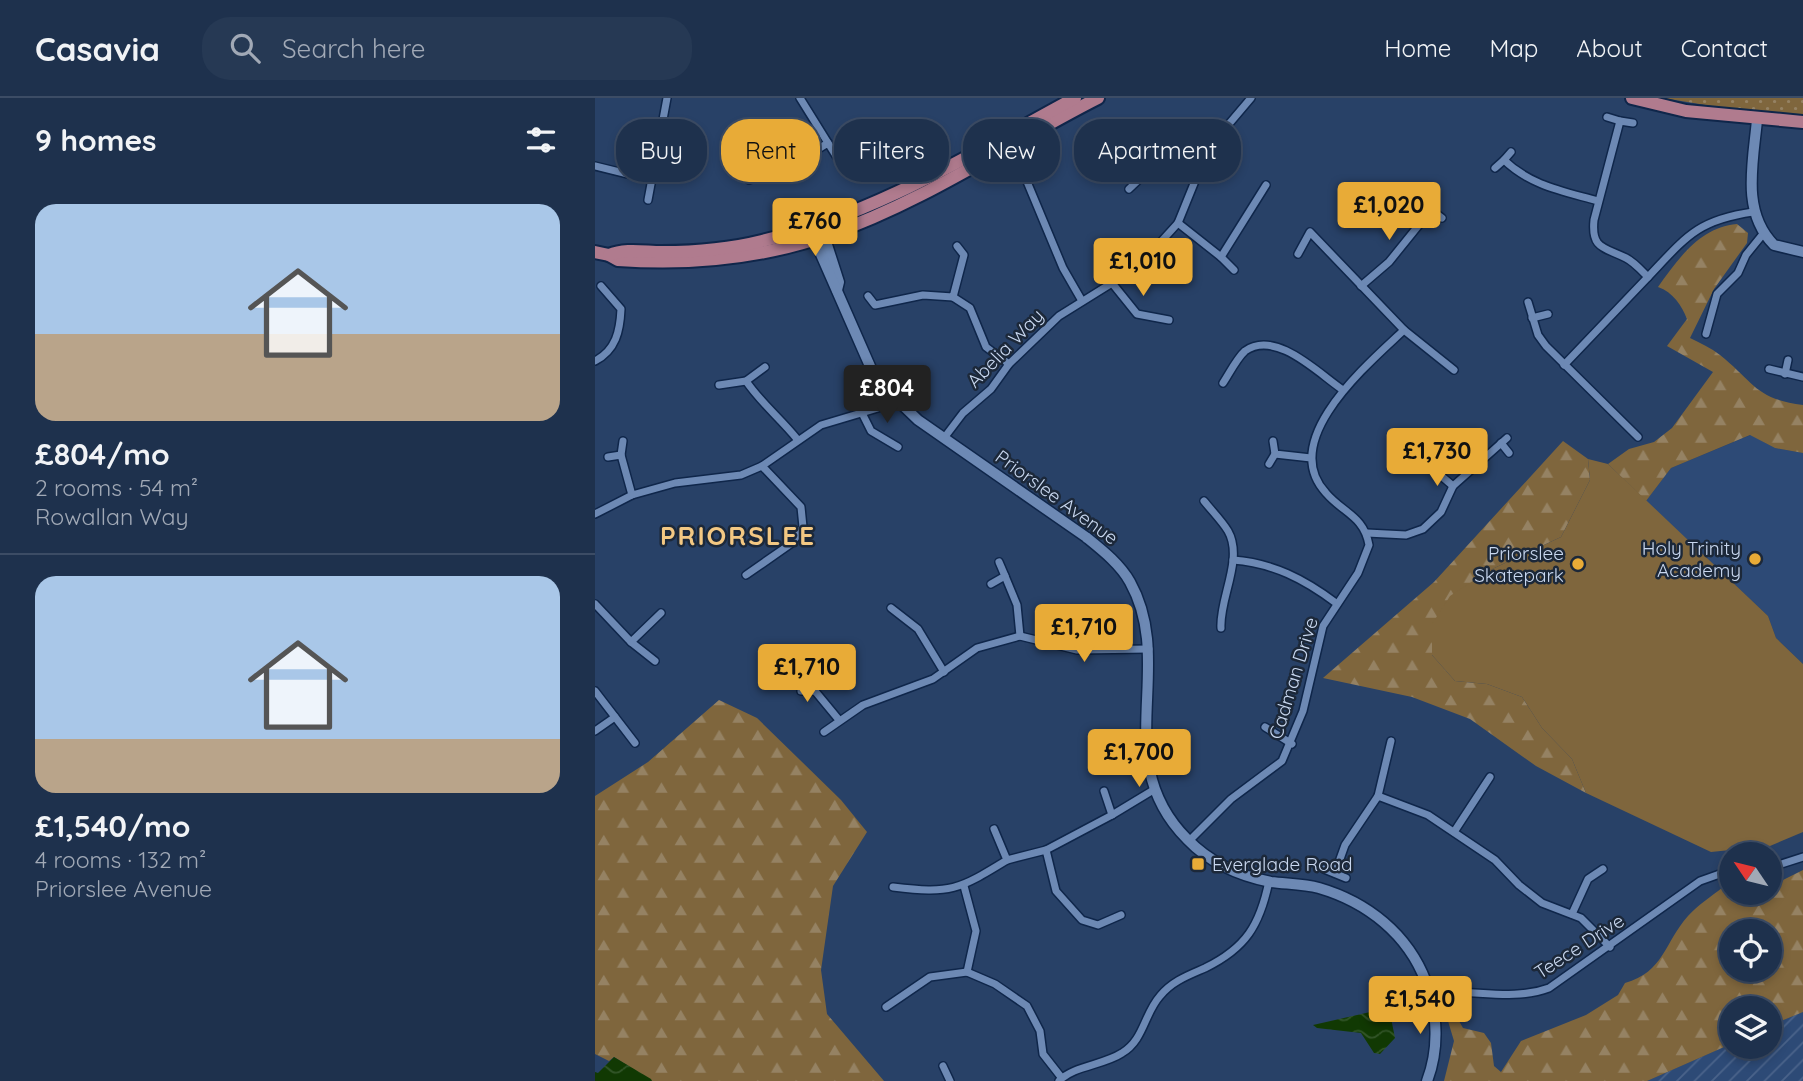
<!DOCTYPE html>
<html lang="en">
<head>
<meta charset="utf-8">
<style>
	body { margin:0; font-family:Quicksand,sans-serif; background:#263954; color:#f1f3f6; height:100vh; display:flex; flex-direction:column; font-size:26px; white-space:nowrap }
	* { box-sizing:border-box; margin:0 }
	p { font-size:23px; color:#a1a9b6 }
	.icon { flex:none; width:38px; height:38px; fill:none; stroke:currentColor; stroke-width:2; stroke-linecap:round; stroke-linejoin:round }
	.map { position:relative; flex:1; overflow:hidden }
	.side { display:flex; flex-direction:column; background:#1e314d; width:595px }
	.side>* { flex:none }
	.top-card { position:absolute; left:21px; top:21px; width:665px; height:63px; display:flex; gap:14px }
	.needle { width:46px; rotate:305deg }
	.buttons { position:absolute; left:1124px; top:744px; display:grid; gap:14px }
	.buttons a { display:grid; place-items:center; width:63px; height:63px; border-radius:50%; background:#1e314d; box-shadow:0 4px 10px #0003,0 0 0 2px #3c4c65; font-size:35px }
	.price { position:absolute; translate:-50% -60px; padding:0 16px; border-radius:7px; background:#e8ab37; color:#111; font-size:23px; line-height:46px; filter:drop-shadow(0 2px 4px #0008) }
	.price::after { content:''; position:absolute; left:50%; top:42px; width:21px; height:16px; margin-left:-10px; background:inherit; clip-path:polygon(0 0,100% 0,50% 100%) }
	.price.current { background:#222; color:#fff }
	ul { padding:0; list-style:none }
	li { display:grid; align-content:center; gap:14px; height:371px; padding:0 35px }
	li+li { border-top:2px solid #3c4c65 }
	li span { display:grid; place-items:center; height:217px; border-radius:21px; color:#555 }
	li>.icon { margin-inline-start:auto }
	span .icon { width:126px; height:126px; fill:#fffc; stroke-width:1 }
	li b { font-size:30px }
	h2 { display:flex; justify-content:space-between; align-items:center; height:84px; padding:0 35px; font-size:30px }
	.chip { padding:0 24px; border-radius:28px; background:#1e314d; box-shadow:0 4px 10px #0003,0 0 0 2px #3c4c65; font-size:24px; line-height:63px }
	.chip.current { background:#e8ab37; color:#111 }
	header { display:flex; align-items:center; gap:42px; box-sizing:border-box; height:98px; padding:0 35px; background:#1e314d; border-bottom:2px solid #3c4c65 }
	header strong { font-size:33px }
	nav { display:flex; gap:38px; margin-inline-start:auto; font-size:24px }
	.search { width:490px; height:63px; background:#263954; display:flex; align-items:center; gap:18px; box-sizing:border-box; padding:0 24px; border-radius:28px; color:#a1a9b6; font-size:26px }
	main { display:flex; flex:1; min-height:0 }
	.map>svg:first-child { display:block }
	.built { fill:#2d4a76 }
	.industrial { fill:url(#industrial-furrows) }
	.grass { fill:url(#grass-dots) }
	.forest { fill:url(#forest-firs); fill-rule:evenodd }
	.park { fill:#7f663d }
	.water { fill:url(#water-waves) }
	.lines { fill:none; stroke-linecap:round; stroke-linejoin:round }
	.minor-casing { stroke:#0f264a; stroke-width:10 }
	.tertiary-casing { stroke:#0f264a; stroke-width:13 }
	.primary-casing { stroke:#0f264a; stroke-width:16 }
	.minor { stroke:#6d89b4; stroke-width:7 }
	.tertiary { stroke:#6d89b4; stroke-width:10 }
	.primary { stroke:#b07b8e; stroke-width:12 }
	.poi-dot { fill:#e8ab37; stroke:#1c2839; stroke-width:2.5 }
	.labels { text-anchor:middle; stroke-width:5; stroke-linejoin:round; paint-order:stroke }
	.street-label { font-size:19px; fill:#c8d7ef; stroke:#1c2839 }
	.poi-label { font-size:19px; fill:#c8d7ef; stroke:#1c2839; text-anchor:end }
	.district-label { font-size:26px; font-weight:bold; letter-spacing:2px; fill:#f3c883; stroke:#1c2839 }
</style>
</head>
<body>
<header>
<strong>Casavia</strong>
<div class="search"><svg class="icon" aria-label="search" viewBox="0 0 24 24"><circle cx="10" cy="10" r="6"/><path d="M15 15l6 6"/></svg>Search here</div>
<nav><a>Home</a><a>Map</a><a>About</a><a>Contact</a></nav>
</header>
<main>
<section class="side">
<h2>9 homes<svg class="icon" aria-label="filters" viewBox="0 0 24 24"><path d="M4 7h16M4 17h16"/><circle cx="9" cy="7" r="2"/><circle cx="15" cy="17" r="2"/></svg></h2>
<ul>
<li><span style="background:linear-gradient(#a9c7e8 60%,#b9a48a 0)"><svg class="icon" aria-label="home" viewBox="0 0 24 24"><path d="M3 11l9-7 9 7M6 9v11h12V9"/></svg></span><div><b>£804/mo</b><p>2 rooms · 54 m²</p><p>Rowallan Way</p></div></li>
<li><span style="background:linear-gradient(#a9c7e8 75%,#b9a48a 0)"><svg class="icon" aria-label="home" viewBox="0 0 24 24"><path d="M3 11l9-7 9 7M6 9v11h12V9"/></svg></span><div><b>£1,540/mo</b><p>4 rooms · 132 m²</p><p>Priorslee Avenue</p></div></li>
</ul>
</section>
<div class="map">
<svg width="1208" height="983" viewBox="0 0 1208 983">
	<defs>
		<pattern id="industrial-furrows" width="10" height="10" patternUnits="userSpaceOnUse" patternTransform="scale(1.75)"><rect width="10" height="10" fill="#2d4a76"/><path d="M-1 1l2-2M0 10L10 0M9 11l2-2" fill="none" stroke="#4a638a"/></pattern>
		<pattern id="grass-dots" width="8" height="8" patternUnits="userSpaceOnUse" patternTransform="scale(1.75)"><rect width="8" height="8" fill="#7f663d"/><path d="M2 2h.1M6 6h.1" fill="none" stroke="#958263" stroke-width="1.8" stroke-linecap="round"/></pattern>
		<pattern id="forest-firs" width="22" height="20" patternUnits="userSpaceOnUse" patternTransform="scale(1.75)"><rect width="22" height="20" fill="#7f663d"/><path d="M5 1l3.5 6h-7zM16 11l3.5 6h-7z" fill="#958263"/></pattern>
		<pattern id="water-waves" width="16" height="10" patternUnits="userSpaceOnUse" patternTransform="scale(1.75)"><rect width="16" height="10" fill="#113903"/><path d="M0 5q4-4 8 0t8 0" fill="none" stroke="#325528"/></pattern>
	</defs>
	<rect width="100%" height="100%" fill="#284167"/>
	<!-- built -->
	<path class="built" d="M1156,337L1180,350L1208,355V566L1181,540L1173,518L1051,403L1076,370Z"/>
	<!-- industrial -->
	<path class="industrial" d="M1208,914V983H1052L1136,946L1174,948V928Z"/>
	<!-- grass -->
	<path class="grass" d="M1068,0H1208V17L1147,13Z"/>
	<!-- forest -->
	<g class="forest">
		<path d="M1142,126L1153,135L1152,145L1119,191L1095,240C1105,245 1116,250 1125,257C1159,284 1160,301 1208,307V355L1180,350L1155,337L1076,370L1051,403L1013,366L1034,351L1059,344L1077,330L1118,274L1072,248L1092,221C1087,208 1078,194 1063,189C1083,161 1105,129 1142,126Z"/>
		<path d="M968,343L993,361L995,382L966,439L893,473L837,557L860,583L892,586L927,599L947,630L977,661L991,695L941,668L875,621L817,599L728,580L839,484Z"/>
		<path d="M124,602L162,620L246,702L272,734L238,788L226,872L232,916L289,983H57L19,959L14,963L0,956V698L53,664Z"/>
		<path d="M1208,772V914L1174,928V910H1136V946L1052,983H849L859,943L853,923L855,904L861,902L860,916L868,930L889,935L896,945L899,968L906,974L926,943L991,917L1023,897L1030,885C1069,874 1069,845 1093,818C1103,807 1117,798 1128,789L1136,790V794H1174V789ZM1174,833V872H1136V833Z"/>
	</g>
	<!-- park -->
	<path class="park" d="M993,361L1013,366L1173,518L1181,540L1208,566V734L1175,748L1116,754L991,695L977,661L947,630L927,599L892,586L860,583L837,557V526L855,498L893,473L966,439L995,382Z"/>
	<!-- water -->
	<g class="water">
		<path d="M784,912L796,920L800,940L785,956L779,955L766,935L722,930L718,927Z"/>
		<path d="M19,959L56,981L57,983H0V974L3,975Z"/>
	</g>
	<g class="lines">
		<defs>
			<g id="minor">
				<path d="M205,0L233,45"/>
				<path d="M1012,19L1025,23"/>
				<path d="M1038,25L1025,23L999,122C996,151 1009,149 1031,160C1039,164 1046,172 1053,179C1091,139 1102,122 1158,114"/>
				<path d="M916,54L909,62C936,88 968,93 1003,103"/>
				<path d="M0,68L57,82"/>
				<path d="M900,70L909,62"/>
				<path d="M555,71H574L600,83"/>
				<path d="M428,74L468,170L487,203"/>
				<path d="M154,82L197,67L233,45L243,61"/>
				<path d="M534,91L555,71L538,49"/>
				<path d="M797,91L810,92L847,120"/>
				<path d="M53,102L72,0"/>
				<path d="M583,125L626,159L671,87"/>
				<path d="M626,159L639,172"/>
				<path d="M517,185L542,216L574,222"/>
				<path d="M766,188L794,164L836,112"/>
				<path d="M273,198L280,207L328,197L358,199L369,157L362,148"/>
				<path d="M358,199L375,210L391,249L414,266"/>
				<path d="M933,204L943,237L951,248L1043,339"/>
				<path d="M937,220L953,216"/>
				<path d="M809,232L859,272"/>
				<path d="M1111,236L1122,196L1143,175L1151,157L1168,136"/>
				<path d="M0,263C21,252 25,233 26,211L6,188"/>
				<path d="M969,267L1053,179"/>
				<path d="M1174,271L1208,279"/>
				<path d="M1190,276L1193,262"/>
				<path d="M151,283C166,305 185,320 202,341"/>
				<path d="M628,285C634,276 642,260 650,253C681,231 724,276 748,292"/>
				<path d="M124,287L151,283L170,269"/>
				<path d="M267,315L276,333L303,349"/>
				<path d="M349,340L368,315L396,291L414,266L464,218L517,185L553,158L583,125L600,83L628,33L656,0"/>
				<path d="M678,343L680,356L716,360"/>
				<path d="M906,345L914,355"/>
				<path d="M26,357L28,343"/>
				<path d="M823,358L858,388"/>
				<path d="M13,359L26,357L37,397"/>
				<path d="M674,366L680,356"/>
				<path d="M609,403C617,413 627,423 633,433C649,461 624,501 626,530"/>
				<path d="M0,416L37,397L80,385L146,377L167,368L226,327L283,310L297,297"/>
				<path d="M772,435L811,437L828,431L846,414L858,388L912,340"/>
				<path d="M638,462C678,465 709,481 741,505"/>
				<path d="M151,477L197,445L208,429L206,409L167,368"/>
				<path d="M396,486L410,478L404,464"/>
				<path d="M0,506L36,544"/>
				<path d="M296,510L323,531L349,574"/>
				<path d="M425,538L482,552L554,551"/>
				<path d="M60,563L36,544L66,515"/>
				<path d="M224,582L220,593L244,622"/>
				<path d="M0,593L40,645"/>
				<path d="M206,593H220"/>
				<path d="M670,629L697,646"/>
				<path d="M0,633L20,619"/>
				<path d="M229,634L268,607L338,581L382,550L425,538L422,507L410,478"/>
				<path d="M783,698L796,643"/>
				<path d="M517,717L560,691"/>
				<path d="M859,734L895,679"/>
				<path d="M594,743L636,701L687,663L708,613L728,528L763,475L774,447C769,418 748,415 731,395C682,342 773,266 809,232L715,134L703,156"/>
				<path d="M451,752L517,717L509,693"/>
				<path d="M412,762L451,752L461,793L487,822L503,827L526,817"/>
				<path d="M1174,770L1208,759"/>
				<path d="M729,771L751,780"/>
				<path d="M740,775L750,747L783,698L833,717L900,762L924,787L947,805L986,820L1015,849"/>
				<path d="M369,788L381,833L372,874"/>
				<path d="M298,789C356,796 363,792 412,762L399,731"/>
				<path d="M977,816L993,781L1008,771"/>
				<path d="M835,895C875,890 916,904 954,890L1105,783L1136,772"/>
				<path d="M291,909L335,879L372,874L400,886L432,908L445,933L448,956L466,979"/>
				<path d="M348,968L355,983"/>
				<path d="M464,983C478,968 509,967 527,955C549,942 549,916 565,898C577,883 594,877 610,870C651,850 665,827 674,783"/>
			</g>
			<g id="tertiary">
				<path d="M1162,22C1158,65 1146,114 1179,147L1208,154"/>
				<path d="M225,125L244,184L242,192"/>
				<path d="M217,136L278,275L297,297L323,322L491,439C507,452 525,466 535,484C582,568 513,662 592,741C614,764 645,778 676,784C692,786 709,786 724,790C772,804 813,836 831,884C843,916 844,952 832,983"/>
			</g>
			<g id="primary">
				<path d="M1037,0L1091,13L1208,24"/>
				<path d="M0,154L14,157L23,162C93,167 167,160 233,137C329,104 414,45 503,0"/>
				<path d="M14,157C31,150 49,154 67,154C100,154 135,151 167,143C281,116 378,55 480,0"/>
			</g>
		</defs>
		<!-- minor casing -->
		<use href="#minor" class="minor-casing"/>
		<!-- tertiary casing -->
		<use href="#tertiary" class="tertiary-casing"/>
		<!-- primary casing -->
		<use href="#primary" class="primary-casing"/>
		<!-- minor -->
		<use href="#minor" class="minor"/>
		<!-- tertiary -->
		<use href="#tertiary" class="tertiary"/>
		<!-- primary -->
		<use href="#primary" class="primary"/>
	</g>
	<!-- markers -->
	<g class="poi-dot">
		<circle cx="1160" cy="461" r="7"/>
		<circle cx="983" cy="466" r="7"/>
		<rect x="596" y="759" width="14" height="14" rx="3.5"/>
	</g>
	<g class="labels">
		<!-- street labels -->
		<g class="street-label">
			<text transform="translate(410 250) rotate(-46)" y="7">Abelia Way</text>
			<text transform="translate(462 399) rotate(36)" y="7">Priorslee Avenue</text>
			<text transform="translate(698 580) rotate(-73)" y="7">Cadman Drive</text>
			<text transform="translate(984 848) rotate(-33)" y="7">Teece Drive</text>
		</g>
		<!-- poi labels -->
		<g class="poi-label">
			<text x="1146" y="457">Holy Trinity<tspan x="1146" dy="22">Academy</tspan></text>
			<text x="969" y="462">Priorslee<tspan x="969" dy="22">Skatepark</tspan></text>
			<text x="617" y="773" text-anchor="start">Everglade Road</text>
		</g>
		<!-- district labels -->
		<g class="district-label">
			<text x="143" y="447">PRIORSLEE</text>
		</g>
	</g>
</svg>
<div class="buttons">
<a><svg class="needle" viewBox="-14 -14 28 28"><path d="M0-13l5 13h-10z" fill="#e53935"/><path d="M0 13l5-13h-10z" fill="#a1a9b6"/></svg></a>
<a><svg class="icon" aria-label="locate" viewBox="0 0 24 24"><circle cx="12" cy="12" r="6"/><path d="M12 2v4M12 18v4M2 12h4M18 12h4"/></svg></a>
<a><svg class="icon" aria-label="layers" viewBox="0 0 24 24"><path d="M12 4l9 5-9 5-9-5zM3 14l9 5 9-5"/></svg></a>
</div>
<b class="price" style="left:794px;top:144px">£1,020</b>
<b class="price" style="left:220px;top:160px">£760</b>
<b class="price" style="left:548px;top:200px">£1,010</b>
<b class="price current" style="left:292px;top:327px">£804</b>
<b class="price" style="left:842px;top:390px">£1,730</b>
<b class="price" style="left:489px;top:566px">£1,710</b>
<b class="price" style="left:212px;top:606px">£1,710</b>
<b class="price" style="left:544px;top:691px">£1,700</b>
<b class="price" style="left:825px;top:938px">£1,540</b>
<div class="top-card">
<a class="chip">Buy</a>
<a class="chip current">Rent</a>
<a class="chip">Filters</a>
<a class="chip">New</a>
<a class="chip">Apartment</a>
</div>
</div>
</main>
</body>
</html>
